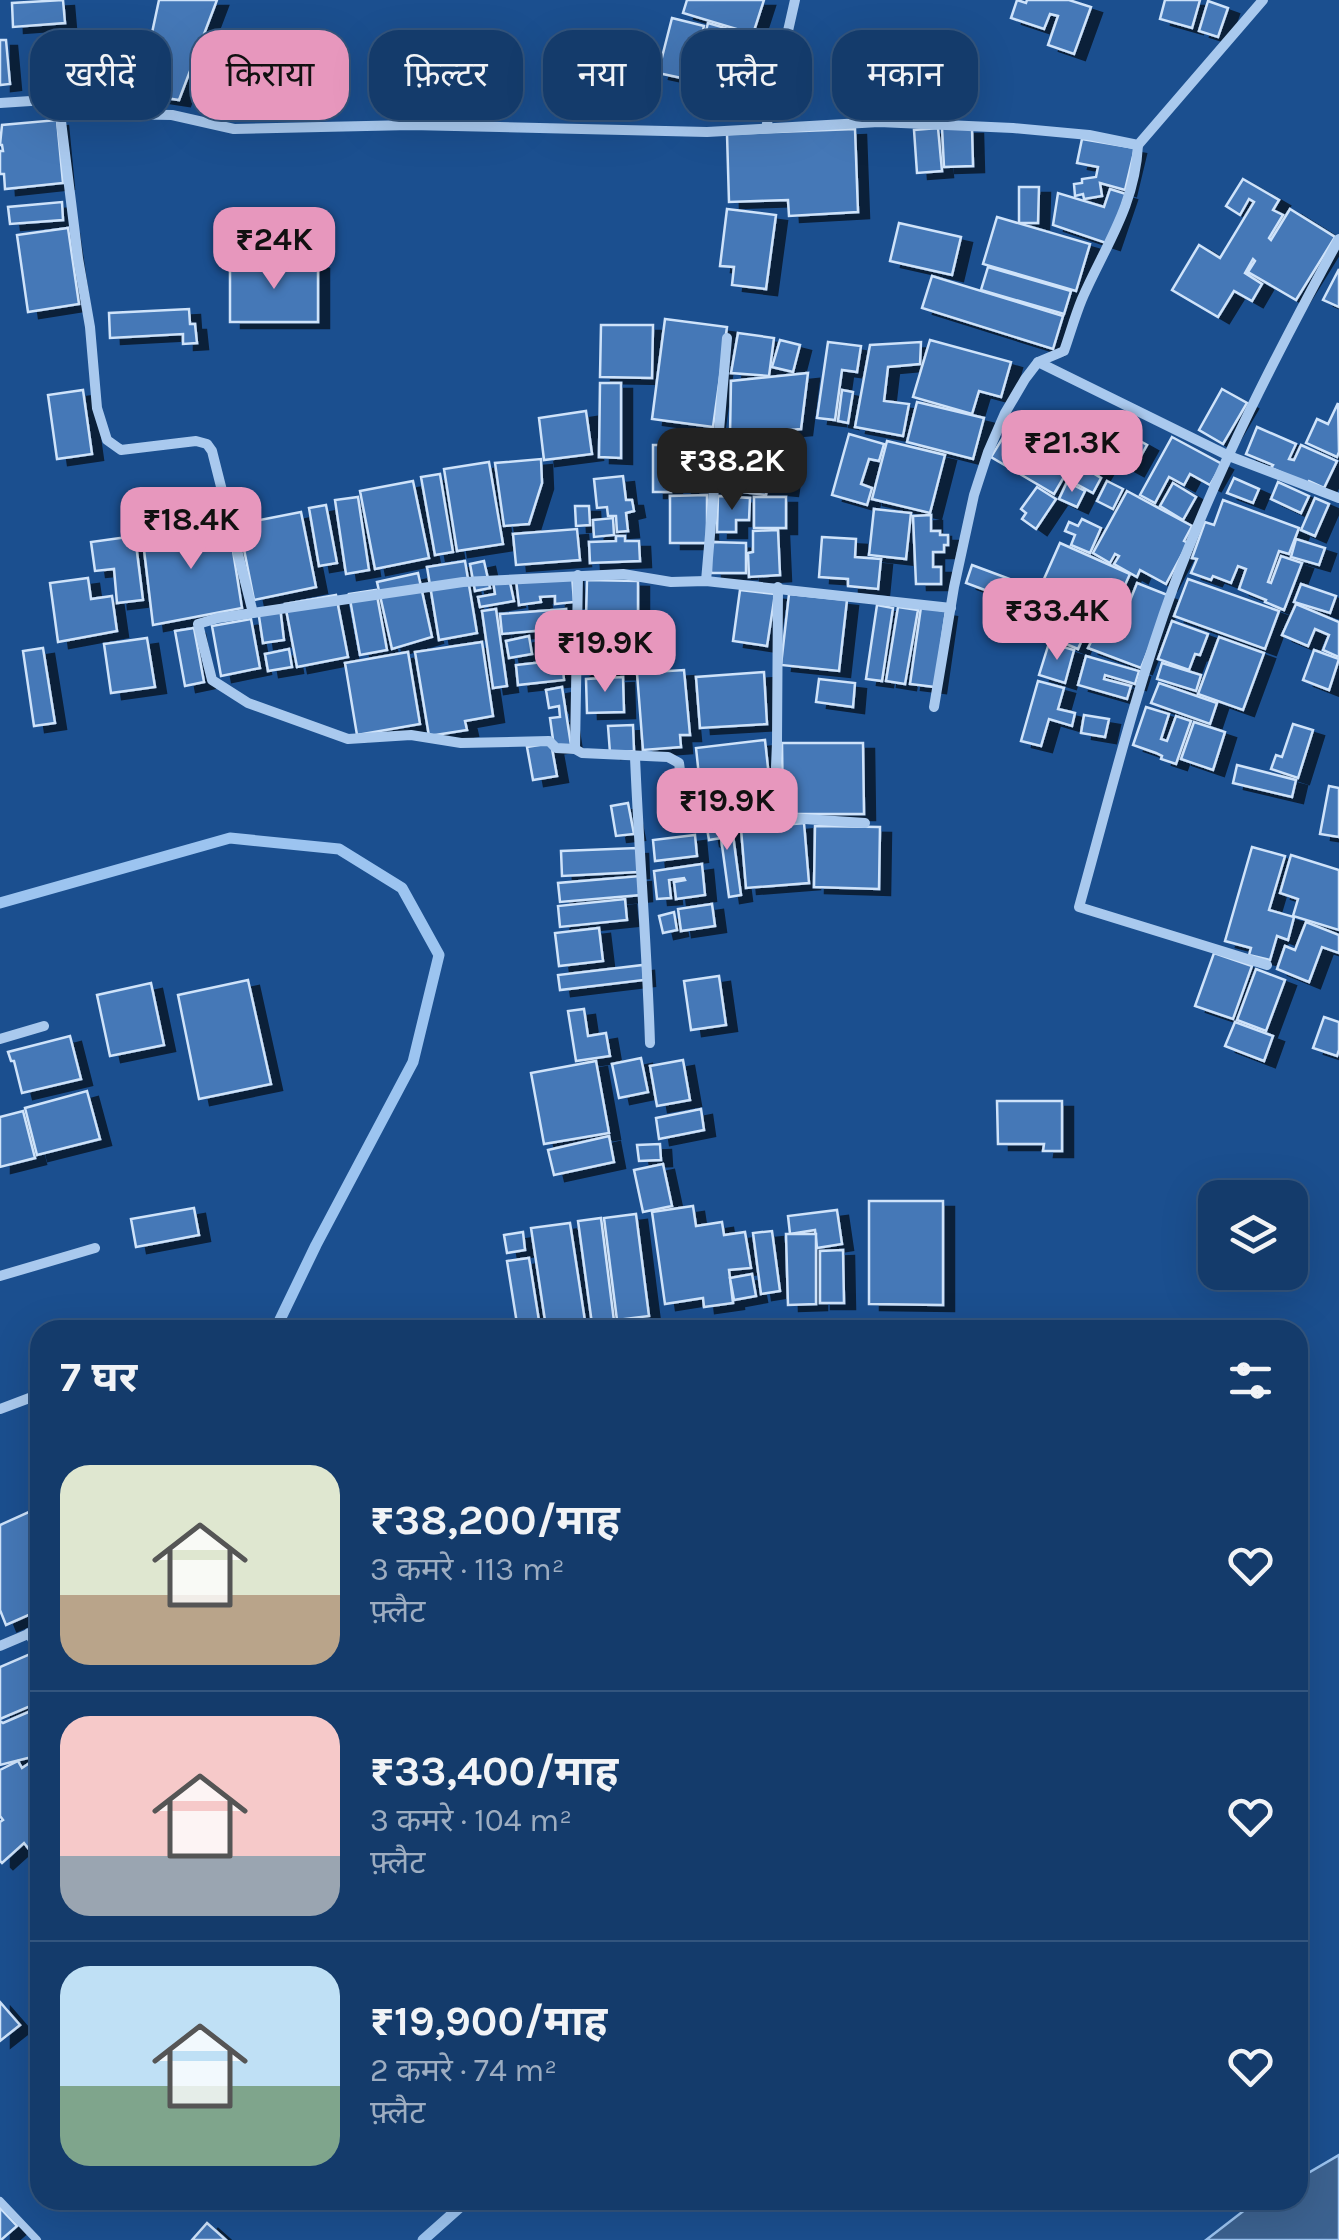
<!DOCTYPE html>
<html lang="hi">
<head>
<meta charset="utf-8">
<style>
	body { margin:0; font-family:Karla,"Noto Sans Devanagari",sans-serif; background:#214673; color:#f1f3f6; height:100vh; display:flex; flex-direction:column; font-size:38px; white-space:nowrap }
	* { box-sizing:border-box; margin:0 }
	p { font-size:32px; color:#9dadc1 }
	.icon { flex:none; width:55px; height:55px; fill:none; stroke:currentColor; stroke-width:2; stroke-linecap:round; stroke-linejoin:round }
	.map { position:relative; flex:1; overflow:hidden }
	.drawer { position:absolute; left:30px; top:1320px; width:1278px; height:890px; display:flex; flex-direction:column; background:#143b6b; border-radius:30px; box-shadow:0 10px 40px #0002,0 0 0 2px #33557e }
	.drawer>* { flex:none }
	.hud { position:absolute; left:30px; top:30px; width:1280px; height:90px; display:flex; gap:20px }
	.fabs { position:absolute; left:1198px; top:1180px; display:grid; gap:20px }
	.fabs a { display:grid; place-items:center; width:110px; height:110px; border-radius:20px; background:#143b6b; box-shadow:0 10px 40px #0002,0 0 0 2px #33557e; font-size:50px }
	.price { position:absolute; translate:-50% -85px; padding:0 22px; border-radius:20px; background:#e797bd; color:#111; font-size:32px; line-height:65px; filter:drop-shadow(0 2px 5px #0008) }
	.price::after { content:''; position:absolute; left:50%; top:60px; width:30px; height:22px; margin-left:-15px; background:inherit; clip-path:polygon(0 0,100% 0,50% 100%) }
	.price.selected { background:#222; color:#fff }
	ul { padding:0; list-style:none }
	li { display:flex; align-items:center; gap:30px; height:250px; padding:0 30px }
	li+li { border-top:2px solid #33557e }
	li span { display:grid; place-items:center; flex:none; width:280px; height:200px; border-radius:30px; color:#555 }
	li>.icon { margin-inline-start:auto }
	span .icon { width:120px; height:120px; fill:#fffc; stroke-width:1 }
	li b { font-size:42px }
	h2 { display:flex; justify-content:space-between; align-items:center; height:120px; padding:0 30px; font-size:42px }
	.chip { padding:0 35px; border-radius:30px; background:#143b6b; box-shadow:0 10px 40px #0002,0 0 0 2px #33557e; font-size:35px; line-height:90px }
	.chip.selected { background:#e797bd; color:#111 }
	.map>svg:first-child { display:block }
	.water { fill:#3c6290; stroke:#9cc4f0; stroke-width:2.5 }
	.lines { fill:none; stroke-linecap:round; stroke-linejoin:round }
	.stream { stroke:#9cc4f0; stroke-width:11 }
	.building { fill:#4478b7; stroke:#cfe3fa; stroke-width:2.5; filter:url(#shadow) }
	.lane { stroke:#a9c9ee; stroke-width:8 }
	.street { stroke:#a9c9ee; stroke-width:10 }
</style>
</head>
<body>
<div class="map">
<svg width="1339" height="2240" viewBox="0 0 1339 2240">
	<defs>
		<filter id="shadow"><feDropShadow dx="11" dy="6" stdDeviation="0" flood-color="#0009"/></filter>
	</defs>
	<rect width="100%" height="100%" fill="#1b4f8f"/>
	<!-- water -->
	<path class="water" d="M1339,2155V2240H1206L1246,2209L1261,2200H1298V2179Z"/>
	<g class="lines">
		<!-- stream -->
		<g class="stream">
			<path d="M0,903L230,838L339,849L402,888L439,955L413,1062L316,1245L275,1330"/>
			<path d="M423,2240L468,2200"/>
		</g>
	</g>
	<!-- building -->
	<g class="building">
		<path d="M63,0L65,23L13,27L12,3Z"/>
		<path d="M159,0H217L179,100L139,94Z"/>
		<path d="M687,0H764L753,34L683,13Z"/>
		<path d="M1017,0L1026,3L1027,0H1069L1091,7L1074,54L1048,45L1058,16L1050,14L1044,29L1011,18Z"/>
		<path d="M1165,0H1200L1192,28L1160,19Z"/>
		<path d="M1208,1L1228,8L1218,37L1199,31Z"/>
		<path d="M672,18L704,26L691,80L658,73Z"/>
		<path d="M708,23L732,30L720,79L695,73Z"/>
		<path d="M0,40H6L10,84L0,85Z"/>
		<path d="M57,120L63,183L5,189L4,174H0V151H3L2,145H0L2,125Z"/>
		<path d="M938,128L942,171L917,173L914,130Z"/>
		<path d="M942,128H972L973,166L944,167Z"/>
		<path d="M855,129L858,212L789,216L788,200L729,202L727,134Z"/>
		<path d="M1082,139L1135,148L1125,190L1100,183L1102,196L1084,199L1083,194L1075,196L1074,184L1082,183V179L1096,177L1098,167L1077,163Z"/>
		<path d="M1243,179L1279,200L1273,210L1283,215L1269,238L1271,240L1290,209L1335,237L1296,300L1248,272L1255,261L1253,259L1245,273L1262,284L1252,301L1234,291L1218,317L1172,290L1199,245L1220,258L1254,202L1249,199L1240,215L1226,206Z"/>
		<path d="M1019,187H1039L1038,223H1019Z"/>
		<path d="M1110,189L1126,194L1109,244L1053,225L1058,193L1104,207Z"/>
		<path d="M62,202L63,220L10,224L8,207Z"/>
		<path d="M727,209L776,215L766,289L732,285L734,267L720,266Z"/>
		<path d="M997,217L1090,244L1076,291L983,264Z"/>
		<path d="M899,223L961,237L952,275L890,261Z"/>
		<path d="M68,228L79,304L28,312L17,235Z"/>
		<rect x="230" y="263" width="88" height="59"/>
		<path d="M988,267L1071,291L1064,314L981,290Z"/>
		<path d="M1339,269V307L1323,300Z"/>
		<path d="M932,276L1063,316L1053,349L922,308Z"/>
		<path d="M189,309L190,324H195L197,343L183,344V334L110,338L109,313Z"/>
		<path d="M665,319L727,327L713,427L652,419Z"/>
		<path d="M601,325H653L652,378L600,377Z"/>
		<path d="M738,333L774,338L769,376L731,373Z"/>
		<path d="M780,340L800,345L793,372L772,367Z"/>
		<path d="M930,340L1011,362L1001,397L979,391L972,414L913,397Z"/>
		<path d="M828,342L861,346L857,372L842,370L835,420L817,418Z"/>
		<path d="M921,342L920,364L888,367L884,401L909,404L903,436L855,427L870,345Z"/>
		<path d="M808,373L801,429L730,435L731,381Z"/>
		<path d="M600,383H621V458L599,457Z"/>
		<path d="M1222,389L1247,403L1223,444L1199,430Z"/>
		<path d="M83,390L92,454L57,459L48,395Z"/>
		<path d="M842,390L853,392L848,423L838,421Z"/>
		<path d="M917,402L984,418L973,459L907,442Z"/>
		<path d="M1338,403L1339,452L1337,457L1306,443L1317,419L1328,424Z"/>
		<path d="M586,411L592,454L544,460L539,418Z"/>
		<path d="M1010,426L1072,463L1054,494L991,457Z"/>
		<path d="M1257,427L1296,444L1289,459L1294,460L1301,445L1337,461L1324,488L1309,481L1307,484L1271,468L1273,465L1246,454Z"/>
		<path d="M1079,432L1112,452L1099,474L1066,454Z"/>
		<path d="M849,434L884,444L879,461L869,459L861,484L872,488L867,505L832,495Z"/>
		<path d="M725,437L773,442L771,461L791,463L787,490L767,488L766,495L719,489Z"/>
		<path d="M1133,437L1147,445L1133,470L1118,462Z"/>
		<path d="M1172,437L1222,464L1210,485L1190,474L1184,485L1169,477L1155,503L1140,495Z"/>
		<path d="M887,441L945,455L930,513L872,499Z"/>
		<path d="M653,445H709L710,489L681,490V482H671V492H653Z"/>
		<path d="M541,459L542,483L529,524L504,526L495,463Z"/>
		<path d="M489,462L503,544L457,551L444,469Z"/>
		<path d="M1078,464L1101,478L1093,493L1069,480Z"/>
		<path d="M440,474L453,552L435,555L421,477Z"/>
		<path d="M623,476L626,500H632L634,511L626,513L628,531L617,532L616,516H608L607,507L597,508L594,479Z"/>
		<path d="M1234,478L1259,489L1253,503L1227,493Z"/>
		<path d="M413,481L429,558L375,569L360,491Z"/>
		<path d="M1107,481L1123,489L1113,509L1097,501Z"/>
		<path d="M1067,482L1085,491L1077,507L1059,499Z"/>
		<path d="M1278,482L1309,496L1301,513L1271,499Z"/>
		<path d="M1173,483L1196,497L1183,520L1160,506Z"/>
		<path d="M1037,487L1056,499L1036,529L1022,519L1026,513L1021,509Z"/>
		<path d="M1127,491L1192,526L1184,541L1188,543L1166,584L1140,570L1137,577L1114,564L1119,556L1115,554L1110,563L1093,553Z"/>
		<path d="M707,495V543H670V496Z"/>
		<path d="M718,496L750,498L749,520H736V532H717Z"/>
		<path d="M358,497L369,570L346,574L335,500Z"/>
		<rect x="754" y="497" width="32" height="31"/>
		<path d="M1315,498L1329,504L1315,536L1301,530Z"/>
		<path d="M1223,500L1299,528L1289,554L1279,551L1268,582L1271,583L1281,556L1302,563L1284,610L1265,602L1266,600L1239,589L1246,569L1238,566L1231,583L1213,576L1211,580L1191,573L1197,559L1192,558L1205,522L1214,525Z"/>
		<path d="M326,505L337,563L319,566L309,508Z"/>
		<path d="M575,506H589L590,525L576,526Z"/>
		<path d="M874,509L911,513L906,559L869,555Z"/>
		<path d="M301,512L316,587L254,600L239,524Z"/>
		<path d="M931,515V531H940V535H948V545H944V552H933V567H941V584H916L913,516Z"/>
		<path d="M613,518L614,535L594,537L593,520Z"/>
		<path d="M228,519L242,608L153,625L142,533Z"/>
		<path d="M1082,519L1101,528L1090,553L1071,545L1075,535L1065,531L1069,522L1078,526Z"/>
		<path d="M577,529L580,560L516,565L513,534Z"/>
		<path d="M778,530L780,575L749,577L748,553L753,552V531Z"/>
		<path d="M135,536L143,600L117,603L114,569L95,571L91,542Z"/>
		<path d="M616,536H625V541H639L640,561L590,563L589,542L616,541Z"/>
		<path d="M822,537L856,539L855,557L881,559L878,589L848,586V579L819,577Z"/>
		<path d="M1296,539L1325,548L1319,565L1291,557Z"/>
		<path d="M711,542L746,543V573H711Z"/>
		<path d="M1060,543L1130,574L1113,611L1044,579Z"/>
		<path d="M465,561L477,633L439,640L427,567Z"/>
		<path d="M484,561L490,588L475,591L470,564Z"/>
		<path d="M972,565L1023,584L1017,602L966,583Z"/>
		<path d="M418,573L432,637L392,649L377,582Z"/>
		<path d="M572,575L574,602L555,604V596L540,597L541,602L519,605L516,580Z"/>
		<path d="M88,578L91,599L112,596L117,631L58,642L50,583Z"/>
		<path d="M509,578L514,601L480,607L478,597L495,594L493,581Z"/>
		<path d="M1188,579L1279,611L1265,649L1174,616Z"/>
		<path d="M587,580L638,581V619L586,618Z"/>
		<path d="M1137,583L1170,596L1141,668L1088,648L1093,638L1084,635L1078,649L1052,638L1058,623L1028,611L1038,587L1066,598L1068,594L1124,616Z"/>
		<path d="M1301,584L1336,596L1330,613L1294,602Z"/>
		<path d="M376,590L387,650L360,655L349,594Z"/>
		<path d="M740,590L775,594L767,646L733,641Z"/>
		<path d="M789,594L847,600L839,671L781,665Z"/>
		<path d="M336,595L348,657L297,667L285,604Z"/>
		<path d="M1296,604L1339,622V657L1323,650L1329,635L1315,629L1308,646L1282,635Z"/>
		<path d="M877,605L893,608L882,681L866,679Z"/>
		<path d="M280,607L284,640L263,643L258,610Z"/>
		<path d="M898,607L918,610L905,684L886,681Z"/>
		<path d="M921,607L946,611L935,687L910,684Z"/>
		<path d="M496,609L507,686L493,688L482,611Z"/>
		<path d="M566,609L567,628L502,634L500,614Z"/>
		<path d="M251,619L260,668L221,676L212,626Z"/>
		<path d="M1172,621L1208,634L1200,655L1195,654L1189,670L1158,659Z"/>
		<path d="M584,627L635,628V648H584Z"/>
		<path d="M194,628L204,682L185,686L175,631Z"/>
		<path d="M529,636L532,654L509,658L506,641Z"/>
		<path d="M1219,637L1264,653L1243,710L1198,694Z"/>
		<path d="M147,638L155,687L111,693L104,644Z"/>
		<path d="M482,642L493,716L465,721L467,730L429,736L415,652Z"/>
		<path d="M1049,643L1074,650L1065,683L1039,675Z"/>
		<path d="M43,648L55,723L34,726L23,651Z"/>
		<path d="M289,649L292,667L268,671L265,654Z"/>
		<path d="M1314,650L1339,659L1329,690L1303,680Z"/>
		<path d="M633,651V673L580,674L579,652Z"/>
		<path d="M408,652L420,724L357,735L345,663Z"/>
		<path d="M1086,656L1139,671L1135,684L1105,675L1104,679L1131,686L1127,699L1078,685Z"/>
		<path d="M562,660L564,680L518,685L516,665Z"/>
		<path d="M1162,663L1201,675L1196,691L1157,679Z"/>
		<path d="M684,670L690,735H680L681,747L643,750L637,673Z"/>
		<path d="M764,672L767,724L700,728L696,677Z"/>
		<path d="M623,677L624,712L587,713L586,679Z"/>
		<path d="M819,679L855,683L853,707L816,702Z"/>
		<path d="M1038,681L1064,688L1058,709L1075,713L1072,726L1049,719L1041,746L1021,741Z"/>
		<path d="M1159,683L1217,703L1210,724L1151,703Z"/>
		<path d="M562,687L571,745L554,747L550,718L560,717L559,706L549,708L546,690Z"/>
		<path d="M1146,707L1169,714L1161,739L1167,741L1176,716L1191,721L1176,764L1161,759L1162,756L1156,753L1133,745Z"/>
		<path d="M1084,715L1109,719L1105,737L1081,733Z"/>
		<path d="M1194,722L1225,732L1213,770L1181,759Z"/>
		<path d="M1293,724L1313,730L1298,778L1271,769L1276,755L1282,757Z"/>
		<path d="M633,725L634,751L610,753L608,726Z"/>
		<path d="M765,740L772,805L703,813L696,748Z"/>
		<path d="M551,743L557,776L533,780L527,747Z"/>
		<path d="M782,743H863L864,814H783Z"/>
		<path d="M1237,765L1296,780L1292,797L1233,783Z"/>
		<path d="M1329,786L1339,788V837L1320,834Z"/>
		<path d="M628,803L634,834L616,836L611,806Z"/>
		<path d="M731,820L741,895L729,897L721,838L709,840L706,823Z"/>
		<path d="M804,823L809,883L746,888L741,829Z"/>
		<path d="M815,826L880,827L879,889L814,887Z"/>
		<path d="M695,835L697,856L655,861L653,840Z"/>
		<path d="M1252,847L1285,856L1269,910L1294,917L1288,940L1277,936L1270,960L1249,955L1251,948L1225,941Z"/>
		<path d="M637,848L638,872L562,876L561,851Z"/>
		<path d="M1291,855L1339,870V930L1293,916L1298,899L1280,893Z"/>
		<path d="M702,864L705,895L676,899L674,882L685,880L684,878L669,880L671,898L657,899L654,871Z"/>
		<path d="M640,876L641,895L560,902L558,883Z"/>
		<path d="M625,899L627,920L560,927L558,906Z"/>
		<path d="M712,904L715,926L681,931L678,909Z"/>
		<path d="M674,912L677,930L663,933L659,916Z"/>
		<path d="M1306,922L1339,935V953L1322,947L1309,982L1277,969L1285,946L1295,950Z"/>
		<path d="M599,928L603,961L559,966L555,933Z"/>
		<path d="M1214,953L1252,966L1233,1019L1195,1006Z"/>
		<path d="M643,965L644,980L560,990L558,975Z"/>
		<path d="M1256,969L1285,980L1266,1031L1237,1020Z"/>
		<path d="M719,976L726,1025L691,1030L684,981Z"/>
		<path d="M248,980L271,1084L199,1099L178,995Z"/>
		<path d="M151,983L164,1045L110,1056L97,995Z"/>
		<path d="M584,1009L588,1036L606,1033L610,1056L576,1061L568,1011Z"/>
		<path d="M1324,1017L1339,1022V1050L1337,1056L1313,1048Z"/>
		<path d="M1235,1022L1273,1036L1264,1061L1225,1046Z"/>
		<path d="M70,1036L81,1079L22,1093L14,1061H11L8,1052Z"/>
		<path d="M641,1058L648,1092L619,1098L612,1064Z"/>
		<path d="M683,1060L690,1100L657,1106L650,1066Z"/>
		<path d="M596,1061L609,1133L544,1144L531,1073Z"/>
		<path d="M87,1091L100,1139L37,1155L25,1108Z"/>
		<path d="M997,1101H1062V1151H1043L1044,1144H998Z"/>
		<path d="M701,1109L704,1130L659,1139L656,1118Z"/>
		<path d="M23,1111L35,1158L0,1167V1117Z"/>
		<path d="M609,1136L614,1162L554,1175L548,1150Z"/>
		<path d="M660,1144L661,1160L639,1161L637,1145Z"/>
		<path d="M663,1164L672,1206L643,1212L634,1170Z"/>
		<path d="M869,1201H943V1305L869,1304Z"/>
		<path d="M693,1206L696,1226L722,1222L724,1235L745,1232L751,1268L729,1270L733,1303L704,1307L703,1298L665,1304L652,1212Z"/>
		<path d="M194,1208L199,1235L136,1247L131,1219Z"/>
		<path d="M837,1210L842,1244L817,1248L815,1230L790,1234L788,1216Z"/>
		<path d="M636,1214L649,1316L617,1320L604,1218Z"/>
		<path d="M601,1218L614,1321L592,1324L578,1221Z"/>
		<path d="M570,1223L585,1321L546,1327L531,1228Z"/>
		<path d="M772,1231L780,1291L761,1294L753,1233Z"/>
		<path d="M523,1232L525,1250L507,1253L504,1235Z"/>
		<path d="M786,1234H816V1304L788,1305Z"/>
		<path d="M843,1250L844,1303H820V1251Z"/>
		<path d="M529,1258L540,1327L518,1330L507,1261Z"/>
		<path d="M752,1274L756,1296L734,1300L730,1278Z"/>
		<path d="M40,1507V1610L6,1625L0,1610V1525Z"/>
		<path d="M37,1651L40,1657V1702L0,1719V1667Z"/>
		<path d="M40,1707V1755L0,1765V1721L3,1723Z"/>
		<path d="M37,1758L40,1763V1834L28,1848L24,1843L2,1863L0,1861V1822L3,1820L0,1816V1770L18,1761L22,1768Z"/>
		<path d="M0,2002L20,2025L0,2041Z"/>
		<path d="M0,2208L17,2226L1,2240H0Z"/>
		<path d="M207,2223L226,2240H192Z"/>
	</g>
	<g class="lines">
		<!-- lane -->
		<path class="lane" d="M0,2201L37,2240"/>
		<!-- street -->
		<g class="street">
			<path d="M0,103L46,100L60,113L172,115L234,129L411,125L707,132L879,122L1013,128L1089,135L1138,145L1263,0"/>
			<path d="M60,113L78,258L90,327L97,408L107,440L121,450L196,441L207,444L212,451L253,613L218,618L198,624L212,680L248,703L348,739L411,735L461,743L549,741L556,748L575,749"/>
			<path d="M766,128L795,0"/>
			<path d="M1038,362L1229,456L1339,498"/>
			<path d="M578,575L575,749L582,753L668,757L679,763L685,809L690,817L700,820L774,817L865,823"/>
			<path d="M706,581L727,338"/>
			<path d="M253,613L463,582L623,574L671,582L706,581L951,608"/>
			<path d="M934,707L954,587L974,495L988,452L1005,413L1025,379L1038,362L1064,351C1070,334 1075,316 1082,299C1105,246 1135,206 1138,145"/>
			<path d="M635,757C639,853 647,948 650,1043"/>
			<path d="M774,817L777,742L778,587"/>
			<path d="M1267,965L1079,907C1109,800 1135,692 1173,588C1218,467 1278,351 1339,239"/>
			<path d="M0,1039L44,1026"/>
			<path d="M0,1276L95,1248"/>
			<path d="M0,1409L40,1394"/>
			<path d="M29,1633L40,1653"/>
			<path d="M0,1646L40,1629"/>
		</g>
	</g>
</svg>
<div class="fabs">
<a><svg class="icon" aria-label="layers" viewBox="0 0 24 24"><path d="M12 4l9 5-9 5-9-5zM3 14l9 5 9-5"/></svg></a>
</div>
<b class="price" style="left:274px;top:292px">₹24K</b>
<b class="price" style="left:1072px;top:495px">₹21.3K</b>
<b class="price selected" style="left:732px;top:513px">₹38.2K</b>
<b class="price" style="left:191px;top:572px">₹18.4K</b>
<b class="price" style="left:1057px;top:663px">₹33.4K</b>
<b class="price" style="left:605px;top:695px">₹19.9K</b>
<b class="price" style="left:727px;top:853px">₹19.9K</b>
<div class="hud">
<a class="chip">खरीदें</a>
<a class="chip selected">किराया</a>
<a class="chip">फ़िल्टर</a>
<a class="chip">नया</a>
<a class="chip">फ़्लैट</a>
<a class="chip">मकान</a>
</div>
<section class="drawer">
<h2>7 घर<svg class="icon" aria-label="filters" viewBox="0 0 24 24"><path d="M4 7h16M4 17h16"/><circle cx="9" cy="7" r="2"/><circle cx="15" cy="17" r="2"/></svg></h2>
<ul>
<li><span style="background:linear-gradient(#dfe7d0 65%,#b9a48a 0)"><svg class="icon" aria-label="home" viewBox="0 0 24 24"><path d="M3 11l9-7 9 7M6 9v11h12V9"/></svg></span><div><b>₹38,200/माह</b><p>3 कमरे · 113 m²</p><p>फ़्लैट</p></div><svg class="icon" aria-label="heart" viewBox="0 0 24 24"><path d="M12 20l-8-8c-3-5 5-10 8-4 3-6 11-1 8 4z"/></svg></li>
<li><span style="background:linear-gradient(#f6c9c9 70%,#9aa5b1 0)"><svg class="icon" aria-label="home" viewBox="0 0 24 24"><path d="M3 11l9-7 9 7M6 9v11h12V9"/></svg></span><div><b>₹33,400/माह</b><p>3 कमरे · 104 m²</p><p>फ़्लैट</p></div><svg class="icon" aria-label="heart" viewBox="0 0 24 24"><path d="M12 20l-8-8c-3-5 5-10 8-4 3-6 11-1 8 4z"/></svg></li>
<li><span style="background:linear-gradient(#bfe0f5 60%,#7fa58c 0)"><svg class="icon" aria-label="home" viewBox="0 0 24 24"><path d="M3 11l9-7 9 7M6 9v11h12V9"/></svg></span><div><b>₹19,900/माह</b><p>2 कमरे · 74 m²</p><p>फ़्लैट</p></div><svg class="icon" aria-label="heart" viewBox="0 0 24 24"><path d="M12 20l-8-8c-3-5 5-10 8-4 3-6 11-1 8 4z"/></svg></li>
</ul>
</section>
</div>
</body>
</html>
